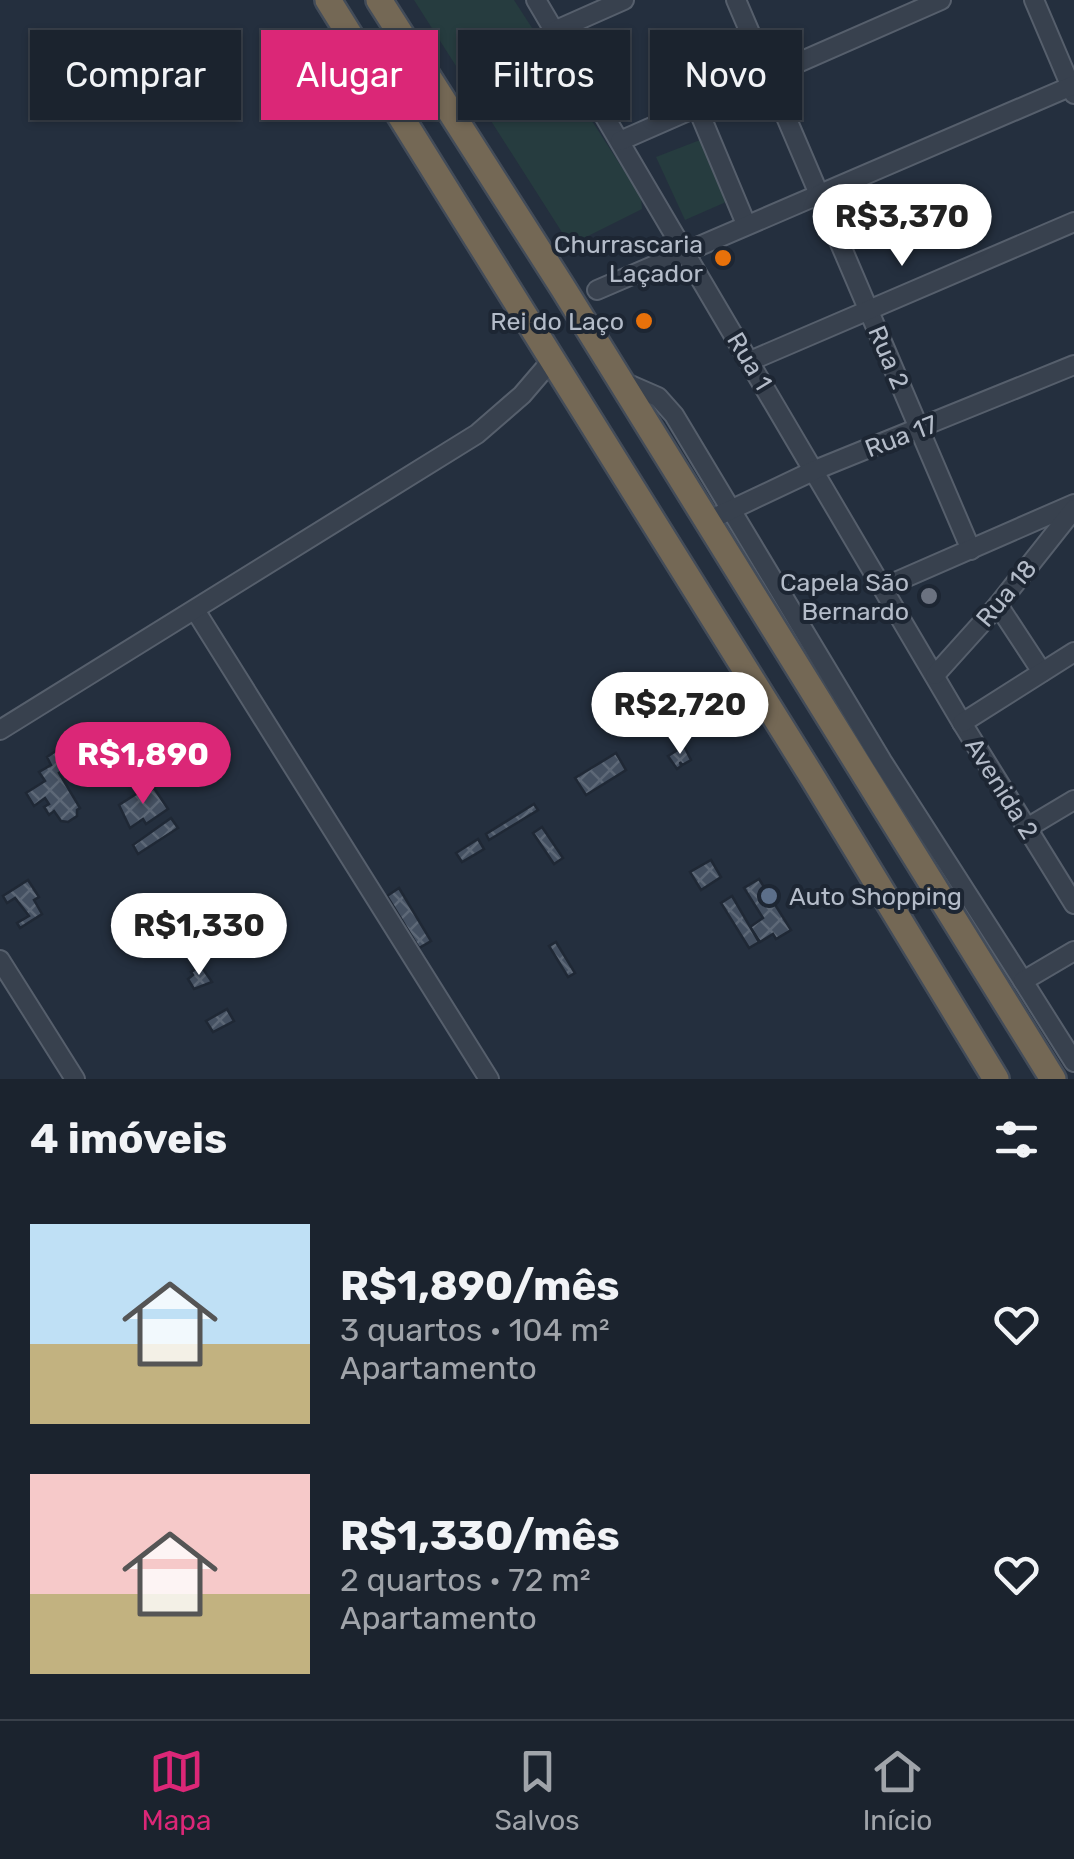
<!DOCTYPE html>
<html lang="pt">
<head>
<meta charset="utf-8">
<style>
	body { margin:0; font-family:Rubik,sans-serif; background:#282f3a; color:#f1f3f6; height:100vh; display:flex; flex-direction:column; font-size:38px; white-space:nowrap }
	* { box-sizing:border-box; margin:0 }
	p { font-size:32px; color:#a0a4aa }
	.icon { flex:none; width:55px; height:55px; fill:none; stroke:currentColor; stroke-width:2; stroke-linecap:round; stroke-linejoin:round }
	.map { position:relative; height:1079px; overflow:hidden }
	.details { display:flex; flex-direction:column; background:#1b232e; flex:1 }
	.details>* { flex:none }
	.hud { position:absolute; left:30px; top:30px; width:1015px; height:90px; display:flex; gap:20px }
	.price { position:absolute; translate:-50% -85px; padding:0 22px; border-radius:35px; background:#fff; color:#222; font-size:32px; line-height:65px; filter:drop-shadow(0 2px 5px #0008) }
	.price::after { content:''; position:absolute; left:50%; top:60px; width:30px; height:22px; margin-left:-15px; background:inherit; clip-path:polygon(0 0,100% 0,50% 100%) }
	.price.on { background:#db2777; color:#fff }
	ul { padding:0; list-style:none }
	li { display:flex; align-items:center; gap:30px; height:250px; padding:0 30px }
	li span { display:grid; place-items:center; flex:none; width:280px; height:200px; border-radius:0px; color:#555 }
	li>.icon { margin-inline-start:auto }
	span .icon { width:120px; height:120px; fill:#fffc; stroke-width:1 }
	li b { font-size:42px }
	h2 { display:flex; justify-content:space-between; align-items:center; height:120px; padding:0 30px; font-size:42px }
	.chip { padding:0 35px; border-radius:0px; background:#1b232e; box-shadow:0 2px 8px #0004,0 0 0 2px #39404a; font-size:35px; line-height:90px }
	.chip.on { background:#db2777; color:#fff }
	.menu { display:flex; justify-content:space-around; align-items:center; height:140px; border-top:2px solid #39404a; background:#1b232e; font-size:28px; color:#a0a4aa }
	.menu a { display:grid; justify-items:center; gap:5px }
	.menu .on { color:#db2777 }
	.map>svg:first-child { display:block }
	.garden { fill:#263c3f }
	.building { fill:url(#building-cross-hatch); stroke:#1f2835; stroke-width:2.5 }
	.lines { fill:none; stroke-linecap:round; stroke-linejoin:round }
	.minor-casing { stroke:#565f6c; stroke-width:22 }
	.highway-casing { stroke:#434c59; stroke-width:30 }
	.minor { stroke:#38414e; stroke-width:18 }
	.highway { stroke:#746855; stroke-width:25 }
	.food-dot { fill:#e8710a; stroke:#1d2633; stroke-width:4 }
	.worship-dot { fill:#6b7280; stroke:#1d2633; stroke-width:4 }
	.service-dot { fill:#5c6f8a; stroke:#1d2633; stroke-width:4 }
	.labels { text-anchor:middle; stroke-width:8; stroke-linejoin:round; paint-order:stroke }
	.poi-label { font-size:25px; fill:#b4bcc9; stroke:#1d2633; text-anchor:end }
	.street-label { font-size:25px; fill:#b4bcc9; stroke:#1d2633 }
</style>
</head>
<body>
<div class="map">
<svg width="1074" height="1079" viewBox="0 0 1074 1079">
	<defs>
		<pattern id="building-cross-hatch" width="8" height="8" patternUnits="userSpaceOnUse" patternTransform="scale(2.5)"><rect width="8" height="8" fill="#455162"/><path d="M0 0l8 8M0 8l8-8" fill="none" stroke="#5d6877"/></pattern>
	</defs>
	<rect width="100%" height="100%" fill="#242f3e"/>
	<!-- garden -->
	<g class="garden">
		<path d="M414,0H514L641,197L642,209L580,240L565,237Z"/>
		<path d="M700,140L726,202L685,220L656,157Z"/>
	</g>
	<!-- building -->
	<g class="building">
		<path d="M684,746L691,760L682,765L680,762L681,766L677,769L668,756Z"/>
		<path d="M60,748L73,764L59,773L80,808L77,810V816L68,822L61,821L54,811L49,815L44,807L49,804L45,798L34,806L26,793L45,781L39,772L51,765L47,757Z"/>
		<path d="M616,753L626,770L586,795L575,778Z"/>
		<path d="M154,788L168,809L146,824L143,819L130,828L119,805L144,789L146,794Z"/>
		<path d="M534,804L538,810L489,840L486,834Z"/>
		<path d="M171,818L178,828L138,854L133,845Z"/>
		<path d="M542,827L563,858L554,864L533,833Z"/>
		<path d="M478,839L484,849L462,862L456,853Z"/>
		<path d="M711,860L721,877L701,890L690,872Z"/>
		<path d="M759,879L791,930L776,939L773,934L760,942L750,927L763,918L744,888Z"/>
		<path d="M28,880L39,897L34,900L42,914L20,928L17,923L29,916L15,898L7,903L3,896Z"/>
		<path d="M399,888L431,941L419,948L387,896Z"/>
		<path d="M732,896L759,942L749,948L721,903Z"/>
		<path d="M556,942L575,973L568,977L549,946Z"/>
		<path d="M201,966L212,982L194,989L188,979L193,975L191,972Z"/>
		<path d="M227,1009L234,1021L213,1032L206,1021Z"/>
	</g>
	<g class="lines">
		<defs>
			<g id="minor">
				<path d="M536,0L962,723L1074,904"/>
				<path d="M736,0L971,550"/>
				<path d="M1034,0L1074,94"/>
				<path d="M554,31L624,0"/>
				<path d="M697,107L746,224"/>
				<path d="M620,141L941,0"/>
				<path d="M597,290L1074,85"/>
				<path d="M750,361L1074,222"/>
				<path d="M619,380L658,397L674,415L882,761L1023,981"/>
				<path d="M720,515L815,470L1074,365"/>
				<path d="M884,587L1074,504"/>
				<path d="M998,605L1042,672"/>
				<path d="M195,610L489,1079"/>
				<path d="M935,675L998,605L1074,509"/>
				<path d="M962,723L1074,652"/>
				<path d="M0,730L477,434L522,395L552,360"/>
				<path d="M1027,828L1074,800"/>
				<path d="M1074,951L1023,981L1074,1062"/>
				<path d="M0,960L75,1079"/>
			</g>
			<g id="highway">
				<path d="M328,0L813,778L996,1079"/>
				<path d="M379,0L563,288L1053,1079"/>
			</g>
		</defs>
		<!-- minor casing -->
		<use href="#minor" class="minor-casing"/>
		<!-- highway casing -->
		<use href="#highway" class="highway-casing"/>
		<!-- minor -->
		<use href="#minor" class="minor"/>
		<!-- highway -->
		<use href="#highway" class="highway"/>
	</g>
	<!-- markers -->
	<g class="food-dot">
		<circle cx="723" cy="258" r="10"/>
		<circle cx="644" cy="321" r="10"/>
	</g>
	<circle class="worship-dot" cx="929" cy="596" r="10"/>
	<circle class="service-dot" cx="769" cy="896" r="10"/>
	<g class="labels">
		<!-- poi labels -->
		<g class="poi-label">
			<text x="703" y="253">Churrascaria<tspan x="703" dy="29">Laçador</tspan></text>
			<text x="624" y="330">Rei do Laço</text>
			<text x="909" y="591">Capela São<tspan x="909" dy="29">Bernardo</tspan></text>
			<text x="789" y="905" text-anchor="start">Auto Shopping</text>
		</g>
		<!-- street labels -->
		<g class="street-label">
			<text transform="translate(889 357) rotate(67)" y="9">Rua 2</text>
			<text transform="translate(750 361) rotate(59)" y="9">Rua 1</text>
			<text transform="translate(901 436) rotate(-21)" y="9">Rua 17</text>
			<text transform="translate(1006 593) rotate(-50)" y="9">Rua 18</text>
			<text transform="translate(1002 788) rotate(58)" y="9">Avenida 2</text>
		</g>
	</g>
</svg>
<b class="price" style="left:902px;top:269px">R$3,370</b>
<b class="price" style="left:680px;top:757px">R$2,720</b>
<b class="price on" style="left:143px;top:807px">R$1,890</b>
<b class="price" style="left:199px;top:978px">R$1,330</b>
<div class="hud">
<a class="chip">Comprar</a>
<a class="chip on">Alugar</a>
<a class="chip">Filtros</a>
<a class="chip">Novo</a>
</div>
</div>
<section class="details">
<h2>4 imóveis<svg class="icon" aria-label="filters" viewBox="0 0 24 24"><path d="M4 7h16M4 17h16"/><circle cx="9" cy="7" r="2"/><circle cx="15" cy="17" r="2"/></svg></h2>
<ul>
<li><span style="background:linear-gradient(#bfe0f5 60%,#c2b280 0)"><svg class="icon" aria-label="home" viewBox="0 0 24 24"><path d="M3 11l9-7 9 7M6 9v11h12V9"/></svg></span><div><b>R$1,890/mês</b><p>3 quartos · 104 m²</p><p>Apartamento</p></div><svg class="icon" aria-label="heart" viewBox="0 0 24 24"><path d="M12 20l-8-8c-3-5 5-10 8-4 3-6 11-1 8 4z"/></svg></li>
<li><span style="background:linear-gradient(#f6c9c9 60%,#c2b280 0)"><svg class="icon" aria-label="home" viewBox="0 0 24 24"><path d="M3 11l9-7 9 7M6 9v11h12V9"/></svg></span><div><b>R$1,330/mês</b><p>2 quartos · 72 m²</p><p>Apartamento</p></div><svg class="icon" aria-label="heart" viewBox="0 0 24 24"><path d="M12 20l-8-8c-3-5 5-10 8-4 3-6 11-1 8 4z"/></svg></li>
</ul>
</section>
<nav class="menu">
<a class="on"><svg class="icon" aria-label="map" viewBox="0 0 24 24"><path d="M3 6l6-2 6 2 6-2v14l-6 2-6-2-6 2zM9 4v14M15 6v14"/></svg>Mapa</a>
<a><svg class="icon" aria-label="saved" viewBox="0 0 24 24"><path d="M7 4h10v16l-5-4-5 4z"/></svg>Salvos</a>
<a><svg class="icon" aria-label="home" viewBox="0 0 24 24"><path d="M3 11l9-7 9 7M6 9v11h12V9"/></svg>Início</a>
</nav>
</body>
</html>
